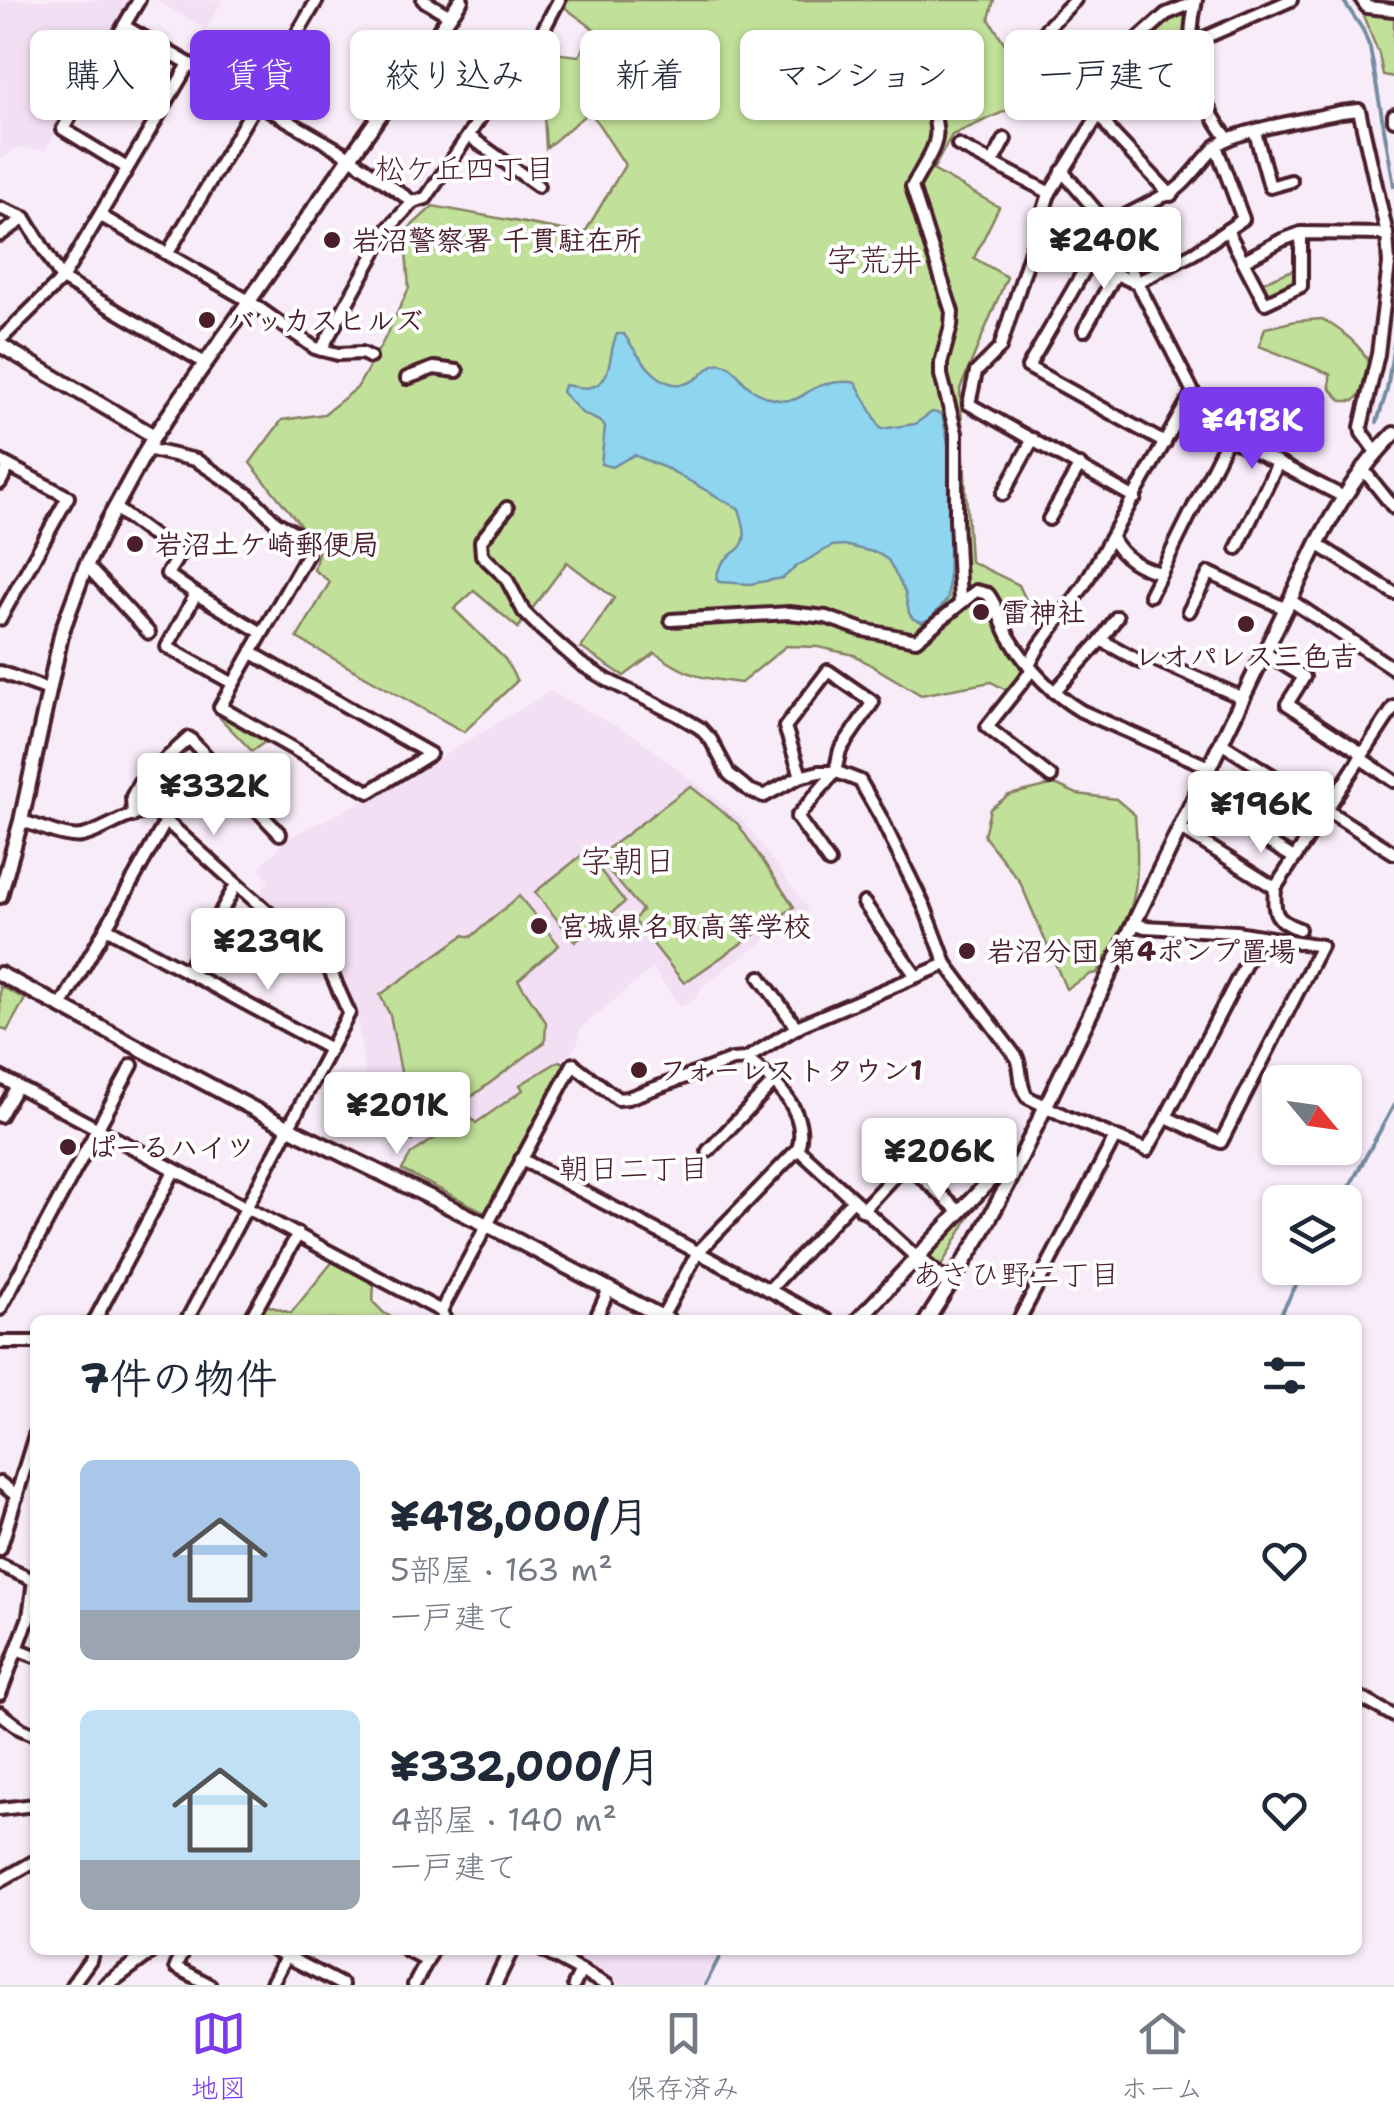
<!DOCTYPE html>
<html lang="ja">
<head>
<meta charset="utf-8">
<style>
	body { margin:0; font-family:"Shantell Sans","Klee One",sans-serif; background:#f2f2f3; color:#1f2937; height:100vh; display:flex; flex-direction:column; font-size:38px; white-space:nowrap }
	* { box-sizing:border-box; margin:0 }
	p { font-size:32px; color:#747a83 }
	.icon { flex:none; width:55px; height:55px; fill:none; stroke:currentColor; stroke-width:2; stroke-linecap:round; stroke-linejoin:round }
	.map { position:relative; flex:1; overflow:hidden }
	.sheet { position:absolute; left:30px; top:1315px; width:1332px; height:640px; display:flex; flex-direction:column; background:#fff; border-radius:15px; box-shadow:0 2px 8px #0004 }
	.sheet>* { flex:none }
	.top-card { position:absolute; left:30px; top:30px; width:1335px; height:90px; display:flex; gap:20px }
	.needle { width:65px; rotate:119deg }
	.controls { position:absolute; left:1262px; top:1065px; display:grid; gap:20px }
	.controls a { display:grid; place-items:center; width:100px; height:100px; border-radius:15px; background:#fff; box-shadow:0 2px 8px #0004; font-size:50px }
	.price { position:absolute; translate:-50% -85px; padding:0 22px; border-radius:10px; background:#fff; color:#222; font-size:32px; line-height:65px; filter:drop-shadow(0 2px 5px #0008) }
	.price::after { content:''; position:absolute; left:50%; top:60px; width:30px; height:22px; margin-left:-15px; background:inherit; clip-path:polygon(0 0,100% 0,50% 100%) }
	.price.selected { background:#7c3aed; color:#fff }
	ul { padding:0; list-style:none }
	li { display:flex; align-items:center; gap:30px; height:250px; padding:0 50px }
	li span { display:grid; place-items:center; flex:none; width:280px; height:200px; border-radius:15px; color:#555 }
	li>.icon { margin-inline-start:auto }
	span .icon { width:120px; height:120px; fill:#fffc; stroke-width:1 }
	li b { font-size:42px }
	h2 { display:flex; justify-content:space-between; align-items:center; height:120px; padding:0 50px; font-size:42px }
	.tag { padding:0 35px; border-radius:15px; background:#fff; box-shadow:0 2px 8px #0004; font-size:35px; line-height:90px }
	.tag.selected { background:#7c3aed; color:#fff }
	.dock { display:flex; justify-content:space-around; align-items:center; height:140px; border-top:2px solid #e0e1e3; background:#fff; font-size:28px; color:#747a83 }
	.dock a { display:grid; justify-items:center; gap:5px }
	.dock .selected { color:#7c3aed }
	.map>svg:first-child { display:block }
	.built { fill:#f3dff4 }
	.green { fill:#c1e099; stroke:#868062; stroke-width:2.5 }
	.water { fill:#8ed5ef; stroke:#738ca1; stroke-width:2.5 }
	.lines { fill:none; stroke-linecap:round; stroke-linejoin:round }
	.stream { stroke:#738ca1; stroke-width:4 }
	.minor-casing { stroke:#4a1f2b; stroke-width:18 }
	.tertiary-casing { stroke:#4a1f2b; stroke-width:20 }
	.minor { stroke:#fff; stroke-width:10 }
	.tertiary { stroke:#fff; stroke-width:12 }
	.poi-dot { fill:#4a1f2b; stroke:#fff; stroke-width:4 }
	.labels { text-anchor:middle; stroke-width:8; stroke-linejoin:round; paint-order:stroke }
	.poi-label { font-size:28px; font-weight:bold; fill:#4a1f2b; stroke:#fff; text-anchor:start }
	.neighbourhood-label { font-size:30px; fill:#4a1f2b; stroke:#fff }
	.quarter-label { font-size:32px; fill:#4a1f2b; stroke:#fff }
</style>
</head>
<body>
<div class="map">
<svg width="1394" height="1985" viewBox="0 0 1394 1985">
	<rect width="100%" height="100%" fill="#f8ecf9"/>
	<filter id="ink" filterUnits="userSpaceOnUse"><feTurbulence type="fractalNoise" baseFrequency=".01" numOctaves="2"/><feDisplacementMap in="SourceGraphic" scale="20" xChannelSelector="R" yChannelSelector="G"/><feConvolveMatrix kernelMatrix="1 2 1 2 8 2 1 2 1" color-interpolation-filters="sRGB"/></filter>
	<g filter="url(#ink)">
		<!-- built -->
		<g class="built">
			<path d="M0,0H132L46,150L16,148L0,161Z"/>
			<path d="M155,0H223L206,29Z"/>
			<path d="M550,691L637,737L742,819L808,909L701,987L696,998L681,1008L653,968L580,1029L578,1044L571,1053L521,1085L523,1090L475,1123L468,1116L411,1154L361,1115L368,1099L357,1016L337,967L257,895L269,881L259,868L286,839L395,785Z"/>
			<path d="M553,1950H719L702,1985H619Z"/>
		</g>
		<!-- green -->
		<g class="green">
			<path d="M565,0H994L989,19L1020,67L1034,98L952,135L933,170L999,207L974,258L1007,277L960,389L970,561L1019,585L1027,602L1023,611L998,632L1022,671L1008,691L991,682L921,695L854,655L818,647L786,646L741,683C700,678 689,677 655,653L624,676L581,648L614,598L567,562L518,628L474,591L454,609L505,659L517,681L464,732L297,638L330,582L314,570L319,548L250,463L282,420L324,414L357,388L384,340L409,288L406,252L394,242L433,206L584,234L625,165L590,111L546,148L543,98L553,53L579,56L594,29L564,7Z"/>
			<path d="M1364,12L1394,15V77L1383,75L1379,54L1364,18Z"/>
			<path d="M1178,13L1185,17L1183,51L1186,74L1180,79L1144,40L1163,22Z"/>
			<path d="M1295,269V282L1273,294L1266,291L1261,283Z"/>
			<path d="M1322,319C1340,329 1379,356 1369,381C1367,387 1359,395 1354,401H1342L1330,388V374L1259,346L1265,328L1296,321Z"/>
			<path d="M223,714L265,742L252,751L220,718Z"/>
			<path d="M1055,784L1077,794L1116,799L1135,815C1137,842 1139,868 1134,895C1129,922 1110,949 1097,973L1091,974L1066,989L1020,882L984,836L990,809L1009,795Z"/>
			<path d="M690,786L738,824L794,907L684,983L634,920L642,910L597,857Z"/>
			<path d="M586,852L625,902L575,942L535,892Z"/>
			<path d="M519,896L559,945L518,980L546,1022L545,1042L412,1141L393,1124L404,1110L406,1098L390,1015L380,995L464,935L471,937Z"/>
			<path d="M0,986L25,999L7,1031L0,1027Z"/>
			<path d="M559,1061L565,1063L485,1212L402,1170L411,1154L468,1116L476,1123L523,1090L520,1085Z"/>
			<path d="M978,1201L939,1270L933,1264L930,1254Z"/>
			<path d="M334,1260L374,1283L373,1302L384,1313L397,1320H257L266,1305L291,1313Z"/>
		</g>
		<!-- water -->
		<path class="water" d="M617,334H624C640,359 666,403 700,376C708,369 713,360 726,365C736,368 740,380 748,386C760,396 776,402 791,400C800,399 804,394 811,390C822,383 845,380 856,383L881,429L915,424L932,412L942,414L951,458L948,599L929,620L922,622L913,619L909,613L905,592L888,560L877,553L844,545L832,546L797,566L783,578L750,584L719,582L716,579C723,542 758,562 739,509L670,470L634,455L612,467L601,464L605,427L601,422L582,413L562,392L564,385C572,386 584,389 591,387C614,382 608,350 617,334Z"/>
		<g class="lines">
			<!-- stream -->
			<g class="stream">
				<path d="M1343,0L1363,30L1370,48L1394,186"/>
				<path d="M1377,422L1387,390L1394,344"/>
				<path d="M1377,478L1394,495"/>
				<path d="M1341,1202L1394,1105"/>
				<path d="M1278,1320L1305,1268"/>
				<path d="M705,1985L723,1950"/>
			</g>
			<defs>
				<g id="minor">
					<path d="M423,0L450,16"/>
					<path d="M1075,0L1046,29L1099,114L1049,194L1000,348L976,372L969,404L1135,498"/>
					<path d="M1196,0C1186,46 1190,78 1214,118C1219,126 1222,132 1228,138"/>
					<path d="M1362,0L1367,7L1394,10"/>
					<path d="M124,26L342,152L413,202"/>
					<path d="M379,42L416,64"/>
					<path d="M1190,44L1291,0"/>
					<path d="M923,85C945,141 939,138 912,187L952,312L951,326L941,363V375L956,433V520L960,603"/>
					<path d="M1084,88L1166,14L1195,2"/>
					<path d="M1099,114L1113,134L1171,195"/>
					<path d="M1394,115V120"/>
					<path d="M1255,132L1270,187L1291,181"/>
					<path d="M469,136L538,186"/>
					<path d="M958,145L1050,193"/>
					<path d="M992,163L1005,139"/>
					<path d="M127,168L63,129L139,0"/>
					<path d="M0,208L25,218L62,279L205,363"/>
					<path d="M101,216L249,301L315,348L338,354L362,353L370,357"/>
					<path d="M1108,225L1163,196C1182,193 1203,157 1219,144C1238,130 1314,118 1341,112L1359,110L1387,234L1389,264L1378,354L1361,427L1362,433L1376,452"/>
					<path d="M1227,230L1265,303L1301,286V233L1387,234"/>
					<path d="M0,235L25,218"/>
					<path d="M168,253L317,0"/>
					<path d="M1243,261L1282,240L1301,233"/>
					<path d="M1084,330L1115,275"/>
					<path d="M0,340L62,279L189,64"/>
					<path d="M321,350L388,229L413,202L426,198L480,118L538,40L559,0"/>
					<path d="M407,378L434,368L457,371"/>
					<path d="M1182,414L1342,496"/>
					<path d="M1165,443L1028,367L1089,262L1136,283L1194,253L1243,219L1216,146"/>
					<path d="M147,449L196,460L250,496L276,522L303,537L307,555L220,707L369,792L430,754L252,653"/>
					<path d="M0,461L68,497L0,619"/>
					<path d="M1362,468L1394,508"/>
					<path d="M0,483L9,466"/>
					<path d="M1003,494L1033,439"/>
					<path d="M115,508L179,555L167,574L196,594L262,633"/>
					<path d="M507,508L481,541L482,555L506,578L524,612L542,630L581,664L607,680L678,715L700,728L711,740L729,774L749,790L764,796L799,777L819,772H837L860,781L880,816L925,908L946,964L1017,1058C1022,1070 1019,1086 1027,1097L1067,1117L1147,1150L1166,1117L1221,1142L1321,946L1236,932L1145,927L1134,923"/>
					<path d="M1049,519L1080,465"/>
					<path d="M1112,538C1122,558 1139,567 1160,573"/>
					<path d="M1317,544L1394,593"/>
					<path d="M1237,548L1278,463"/>
					<path d="M86,565L149,633"/>
					<path d="M196,594L167,647L232,683"/>
					<path d="M1150,595L1228,438"/>
					<path d="M1290,600L1394,669"/>
					<path d="M1189,611L1209,573L1286,609"/>
					<path d="M671,620L789,613L826,617L863,630L916,640L976,591L988,594C998,607 1001,623 1009,637C1027,667 1051,693 1081,711L1209,767"/>
					<path d="M1101,640L1141,662"/>
					<path d="M1265,653L1304,677L1287,704L1363,754"/>
					<path d="M1158,661L1243,698"/>
					<path d="M1029,665L1040,645L1083,587L1193,392L1108,225L1062,171"/>
					<path d="M1032,670L987,727L1051,777"/>
					<path d="M0,672L49,690"/>
					<path d="M1054,692L1101,640L1117,617"/>
					<path d="M1221,743L1394,853"/>
					<path d="M1360,758L1394,781"/>
					<path d="M801,776L785,727L828,671L873,702L840,750L835,772L797,817L829,862"/>
					<path d="M1194,797L1294,858"/>
					<path d="M133,816L132,797L139,783L189,738L280,834"/>
					<path d="M21,821C39,825 64,839 82,836C107,831 132,806 158,814L328,966L349,1013L187,1320"/>
					<path d="M166,821L106,928L330,1049"/>
					<path d="M1180,828L1275,888L1394,707"/>
					<path d="M1275,888C1273,914 1275,920 1299,929"/>
					<path d="M864,903L916,976"/>
					<path d="M187,972L236,885"/>
					<path d="M760,977L797,1028"/>
					<path d="M61,1006L106,928"/>
					<path d="M0,1077L441,1311L445,1320"/>
					<path d="M0,1116L17,1086"/>
					<path d="M1166,1117L1260,936"/>
					<path d="M935,1137L987,1183"/>
					<path d="M798,1149L917,1258"/>
					<path d="M708,1151L774,1082"/>
					<path d="M521,1159L826,1320"/>
					<path d="M862,1210L906,1163L960,1212"/>
					<path d="M769,1290L852,1201"/>
					<path d="M0,1309L132,1065"/>
					<path d="M441,1311L573,1064L618,1099L628,1098L732,1060L746,1059L801,1025L946,964"/>
					<path d="M662,1317L698,1252L798,1149C810,1112 773,1078 746,1059"/>
					<path d="M95,1320L174,1171"/>
					<path d="M250,1320L298,1234"/>
					<path d="M595,1320L609,1289"/>
					<path d="M1019,1320L1115,1137"/>
					<path d="M0,1342H35"/>
					<path d="M0,1483L17,1496"/>
					<path d="M0,1549L35,1435"/>
					<path d="M0,1565L35,1581"/>
					<path d="M17,1649L35,1656"/>
					<path d="M0,1694L29,1617L34,1581"/>
					<path d="M1358,1696L1394,1716"/>
					<path d="M0,1713L21,1729L35,1735"/>
					<path d="M0,1809L35,1805"/>
					<path d="M0,1881L35,1861"/>
					<path d="M184,1950L176,1967L210,1985"/>
					<path d="M275,1950L342,1985"/>
					<path d="M406,1950L427,1961"/>
					<path d="M542,1950L607,1985"/>
					<path d="M72,1985L90,1960L93,1950"/>
					<path d="M271,1985L289,1951"/>
					<path d="M414,1985L433,1950"/>
					<path d="M574,1985L581,1971"/>
				</g>
				<g id="tertiary">
					<path d="M0,345L154,436"/>
					<path d="M0,896L21,821L62,631L85,568L109,519L154,436L461,0"/>
					<path d="M0,974L297,1132L493,1228L668,1320"/>
					<path d="M917,1258L950,1285"/>
					<path d="M858,1320L992,1178"/>
					<path d="M927,1320L979,1238L1011,1178L1317,544C1339,503 1361,467 1394,434"/>
					<path d="M106,1985L153,1950"/>
					<path d="M494,1985L511,1950"/>
				</g>
			</defs>
			<!-- minor casing -->
			<use href="#minor" class="minor-casing"/>
			<!-- tertiary casing -->
			<use href="#tertiary" class="tertiary-casing"/>
			<!-- minor -->
			<use href="#minor" class="minor"/>
			<!-- tertiary -->
			<use href="#tertiary" class="tertiary"/>
		</g>
	</g>
	<!-- markers -->
	<g class="poi-dot">
		<circle cx="332" cy="240" r="10"/>
		<circle cx="207" cy="320" r="10"/>
		<circle cx="135" cy="544" r="10"/>
		<circle cx="981" cy="612" r="10"/>
		<circle cx="1246" cy="624" r="10"/>
		<circle cx="539" cy="926" r="10"/>
		<circle cx="967" cy="951" r="10"/>
		<circle cx="639" cy="1070" r="10"/>
		<circle cx="68" cy="1147" r="10"/>
	</g>
	<g class="labels">
		<!-- poi labels -->
		<g class="poi-label">
			<text x="352" y="250">岩沼警察署 千貫駐在所</text>
			<text x="227" y="330">バッカスヒルズ</text>
			<text x="155" y="554">岩沼土ケ崎郵便局</text>
			<text x="1001" y="622">雷神社</text>
			<text x="1246" y="666" text-anchor="middle">レオパレス三色吉</text>
			<text x="559" y="936">宮城県名取高等学校</text>
			<text x="987" y="961">岩沼分団 第4ポンプ置場</text>
			<text x="659" y="1080">フォーレストタウン1</text>
			<text x="88" y="1157">ぱーるハイツ</text>
		</g>
		<!-- neighbourhood labels -->
		<g class="neighbourhood-label">
			<text x="465" y="179">松ケ丘四丁目</text>
			<text x="634" y="1179">朝日二丁目</text>
			<text x="1016" y="1285">あさひ野二丁目</text>
		</g>
		<!-- quarter labels -->
		<g class="quarter-label">
			<text x="874" y="271">字荒井</text>
			<text x="628" y="872">字朝日</text>
		</g>
	</g>
</svg>
<div class="controls">
<a><svg class="needle" viewBox="-14 -14 28 28"><path d="M0-13l5 13h-10z" fill="#e53935"/><path d="M0 13l5-13h-10z" fill="#747a83"/></svg></a>
<a><svg class="icon" aria-label="layers" viewBox="0 0 24 24"><path d="M12 4l9 5-9 5-9-5zM3 14l9 5 9-5"/></svg></a>
</div>
<b class="price" style="left:1104px;top:292px">¥240K</b>
<b class="price selected" style="left:1252px;top:472px">¥418K</b>
<b class="price" style="left:214px;top:838px">¥332K</b>
<b class="price" style="left:1261px;top:856px">¥196K</b>
<b class="price" style="left:268px;top:993px">¥239K</b>
<b class="price" style="left:397px;top:1157px">¥201K</b>
<b class="price" style="left:939px;top:1203px">¥206K</b>
<div class="top-card">
<a class="tag">購入</a>
<a class="tag selected">賃貸</a>
<a class="tag">絞り込み</a>
<a class="tag">新着</a>
<a class="tag">マンション</a>
<a class="tag">一戸建て</a>
</div>
<section class="sheet">
<h2>7件の物件<svg class="icon" aria-label="filters" viewBox="0 0 24 24"><path d="M4 7h16M4 17h16"/><circle cx="9" cy="7" r="2"/><circle cx="15" cy="17" r="2"/></svg></h2>
<ul>
<li><span style="background:linear-gradient(#a9c7e8 75%,#9aa5b1 0)"><svg class="icon" aria-label="home" viewBox="0 0 24 24"><path d="M3 11l9-7 9 7M6 9v11h12V9"/></svg></span><div><b>¥418,000/月</b><p>5部屋 · 163 m²</p><p>一戸建て</p></div><svg class="icon" aria-label="heart" viewBox="0 0 24 24"><path d="M12 20l-8-8c-3-5 5-10 8-4 3-6 11-1 8 4z"/></svg></li>
<li><span style="background:linear-gradient(#bfe0f5 75%,#9aa5b1 0)"><svg class="icon" aria-label="home" viewBox="0 0 24 24"><path d="M3 11l9-7 9 7M6 9v11h12V9"/></svg></span><div><b>¥332,000/月</b><p>4部屋 · 140 m²</p><p>一戸建て</p></div><svg class="icon" aria-label="heart" viewBox="0 0 24 24"><path d="M12 20l-8-8c-3-5 5-10 8-4 3-6 11-1 8 4z"/></svg></li>
</ul>
</section>
</div>
<nav class="dock">
<a class="selected"><svg class="icon" aria-label="map" viewBox="0 0 24 24"><path d="M3 6l6-2 6 2 6-2v14l-6 2-6-2-6 2zM9 4v14M15 6v14"/></svg>地図</a>
<a><svg class="icon" aria-label="saved" viewBox="0 0 24 24"><path d="M7 4h10v16l-5-4-5 4z"/></svg>保存済み</a>
<a><svg class="icon" aria-label="home" viewBox="0 0 24 24"><path d="M3 11l9-7 9 7M6 9v11h12V9"/></svg>ホーム</a>
</nav>
</body>
</html>
